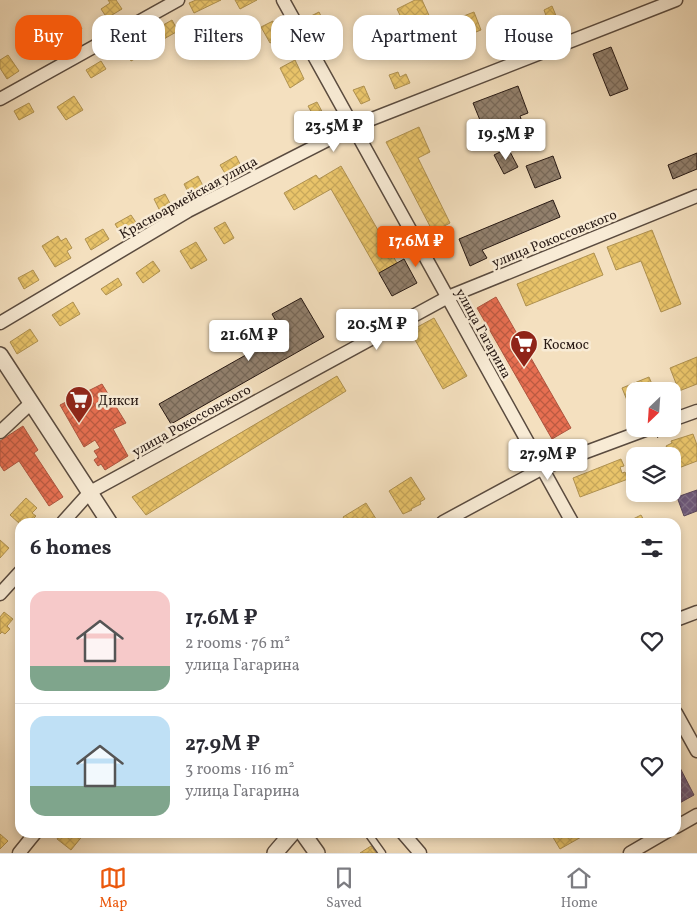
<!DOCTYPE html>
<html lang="en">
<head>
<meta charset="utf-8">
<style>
	body { margin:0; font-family:Vollkorn,serif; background:#f2f2f3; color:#2b2b33; height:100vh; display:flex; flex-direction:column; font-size:19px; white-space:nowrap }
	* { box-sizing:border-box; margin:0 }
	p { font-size:16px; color:#7c7c81 }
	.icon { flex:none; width:28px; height:28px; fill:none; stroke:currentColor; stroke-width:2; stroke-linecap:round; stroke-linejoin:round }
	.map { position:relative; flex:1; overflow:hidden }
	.drawer { position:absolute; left:15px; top:518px; width:666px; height:320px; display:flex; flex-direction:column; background:#fff; border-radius:15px; box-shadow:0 2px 8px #0003 }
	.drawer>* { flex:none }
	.banner { position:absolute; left:15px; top:15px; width:668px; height:45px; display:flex; gap:10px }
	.needle { width:32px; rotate:205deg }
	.buttons { position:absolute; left:626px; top:382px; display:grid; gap:10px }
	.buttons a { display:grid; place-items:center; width:55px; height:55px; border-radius:10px; background:#fff; box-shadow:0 2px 8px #0003; font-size:25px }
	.price { position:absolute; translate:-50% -42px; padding:0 11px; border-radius:5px; background:#fff; color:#222; font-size:16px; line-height:32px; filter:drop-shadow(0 1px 2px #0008) }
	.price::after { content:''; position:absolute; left:50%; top:30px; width:15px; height:11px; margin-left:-8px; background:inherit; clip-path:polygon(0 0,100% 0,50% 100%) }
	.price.current { background:#ea580c; color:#fff }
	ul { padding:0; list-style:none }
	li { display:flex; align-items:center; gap:15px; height:125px; padding:0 15px }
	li+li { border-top:1px solid #e1e1e2 }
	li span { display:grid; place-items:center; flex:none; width:140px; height:100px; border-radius:15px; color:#555 }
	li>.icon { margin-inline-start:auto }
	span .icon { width:60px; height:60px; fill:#fffc; stroke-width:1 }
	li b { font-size:21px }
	h2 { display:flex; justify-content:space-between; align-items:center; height:60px; padding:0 15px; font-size:21px }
	.chip { padding:0 18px; border-radius:15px; background:#fff; box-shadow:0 2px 8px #0003; font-size:18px; line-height:45px }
	.chip.current { background:#ea580c; color:#fff }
	.tabs { display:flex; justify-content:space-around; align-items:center; height:70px; border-top:1px solid #e1e1e2; background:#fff; font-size:14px; color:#7c7c81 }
	.tabs a { display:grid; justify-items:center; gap:2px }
	.tabs .current { color:#ea580c }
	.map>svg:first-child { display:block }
	.homes { fill:url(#homes-cross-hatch); stroke:#af9150 }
	.shops { fill:url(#shops-cross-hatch); stroke:#ad553f }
	.offices { fill:url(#offices-cross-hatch); stroke:#58465b }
	.building { fill:url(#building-cross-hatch); stroke:#271914 }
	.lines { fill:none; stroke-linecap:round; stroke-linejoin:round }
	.service-casing { stroke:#5a4b3f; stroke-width:9 }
	.minor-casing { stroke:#5a4b3f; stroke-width:15 }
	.tertiary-casing { stroke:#5a4b3f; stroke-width:18 }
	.path { stroke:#271914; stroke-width:2; stroke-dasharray:1 2.5; stroke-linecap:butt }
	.service { stroke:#f8ebd5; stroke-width:6 }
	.minor { stroke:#f8ebd5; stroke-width:12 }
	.tertiary { stroke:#f8ebd5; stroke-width:15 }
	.labels { text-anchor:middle; stroke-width:5; stroke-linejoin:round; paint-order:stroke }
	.street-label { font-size:14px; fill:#271914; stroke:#f8ebd5 }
	.poi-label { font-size:14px; fill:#271914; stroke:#f8ebd5; text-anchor:start }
</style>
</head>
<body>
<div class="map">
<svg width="697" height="853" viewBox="0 0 697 853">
	<defs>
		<pattern id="homes-cross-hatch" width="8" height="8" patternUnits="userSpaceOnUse" patternTransform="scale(1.25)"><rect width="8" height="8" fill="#e9c46a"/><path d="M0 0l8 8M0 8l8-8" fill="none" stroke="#c8a85b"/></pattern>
		<pattern id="shops-cross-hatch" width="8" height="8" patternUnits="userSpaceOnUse" patternTransform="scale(1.25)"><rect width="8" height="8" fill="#e76f51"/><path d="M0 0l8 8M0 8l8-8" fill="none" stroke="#bb5a42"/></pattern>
		<pattern id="offices-cross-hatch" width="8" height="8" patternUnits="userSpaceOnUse" patternTransform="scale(1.25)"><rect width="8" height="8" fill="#6d597a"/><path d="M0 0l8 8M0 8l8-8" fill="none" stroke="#81718a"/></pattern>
		<pattern id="building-cross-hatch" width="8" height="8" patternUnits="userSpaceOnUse" patternTransform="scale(1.25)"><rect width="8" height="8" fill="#92806d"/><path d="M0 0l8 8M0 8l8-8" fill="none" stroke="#776858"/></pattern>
	</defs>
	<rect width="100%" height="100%" fill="#f4e0bf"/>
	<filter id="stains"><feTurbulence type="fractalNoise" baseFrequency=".004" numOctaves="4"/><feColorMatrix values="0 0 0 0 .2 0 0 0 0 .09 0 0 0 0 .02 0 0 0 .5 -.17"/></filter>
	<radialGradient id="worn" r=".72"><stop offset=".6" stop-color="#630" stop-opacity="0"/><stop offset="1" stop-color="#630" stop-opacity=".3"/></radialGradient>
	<!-- homes -->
	<g class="homes">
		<path d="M108,0H116L122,9L107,18L101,9L110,3Z"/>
		<path d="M196,0H221L194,13L189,3Z"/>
		<path d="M235,0H257L240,9Z"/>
		<path d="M415,0H422L438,35L415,46L397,9Z"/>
		<path d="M552,6L559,23L550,27L544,10Z"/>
		<path d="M319,12L325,24L317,28L311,16Z"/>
		<path d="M474,12L481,30L463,37L456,19Z"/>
		<path d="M76,19L82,29L69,37L62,27Z"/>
		<path d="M172,20L178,31L162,40L156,29Z"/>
		<path d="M273,21L281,37L270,43L261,27Z"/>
		<path d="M511,24L517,39L504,45L501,36L509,32L506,26Z"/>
		<path d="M43,31L47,38L54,34L59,44L43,52L34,36Z"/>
		<path d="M134,43L140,56L131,61L124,48Z"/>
		<path d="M8,55L19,71L7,79L0,68V60Z"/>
		<path d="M295,60L304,79L290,88L280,68Z"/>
		<path d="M101,61L106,69L91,78L86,70Z"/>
		<path d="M398,72L400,77L406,74L410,83L395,89L389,75Z"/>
		<path d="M364,86L370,100L361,104L353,90Z"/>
		<path d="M74,96L83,110L66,120L57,107Z"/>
		<path d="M317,102L326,119L313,126L310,120L314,117L308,106Z"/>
		<path d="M29,103L34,112L19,120L14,111Z"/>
		<path d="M419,127L430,152L418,158L450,223L433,232L386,142Z"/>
		<path d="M236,156L241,166L226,175L220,165Z"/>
		<path d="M341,166L397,263L379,273L331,189L294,210L284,193L316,175L319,179Z"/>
		<path d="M198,176L204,188L190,196L184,184Z"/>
		<path d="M165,194L172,207L161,213L154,199Z"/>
		<path d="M131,215L137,224L121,234L115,224Z"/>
		<path d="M225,222L234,238L224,244L214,228Z"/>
		<path d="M103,229L109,239L91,250L85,239Z"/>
		<path d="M652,230L681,304L661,312L641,261L616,270L607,247Z"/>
		<path d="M58,236L61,241L66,238L72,248L67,251L71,258L55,267L42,246Z"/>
		<path d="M196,242L207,260L191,269L180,251Z"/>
		<path d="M594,253L603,275L526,306L517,284Z"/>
		<path d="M153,261L160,271L143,283L136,273Z"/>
		<path d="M33,270L39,280L24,289L18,278Z"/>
		<path d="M118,278L122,285L106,295L101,289Z"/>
		<path d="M73,302L80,314L60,326L52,315Z"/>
		<path d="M434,318L467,376L443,389L410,331Z"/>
		<path d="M30,329L38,341L17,354L10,342Z"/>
		<path d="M697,357V384L679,391L670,368Z"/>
		<path d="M337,376L346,391L146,515L132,497Z"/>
		<path d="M649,377L655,391H635V408L631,410L622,388Z"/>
		<path d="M693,434L697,445V461L676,469L672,456L666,446L672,443L671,441Z"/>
		<path d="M621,459L624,466L620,467L622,473L625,472L628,479L580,497L573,478Z"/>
		<path d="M411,477L425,499L420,502L421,504L411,509L412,510L403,514L389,491Z"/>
		<path d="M26,498L37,508L32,513L36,516L31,521L28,518L20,524L10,515Z"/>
		<path d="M366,503L378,522H346L343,517Z"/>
		<path d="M641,515L645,522H627Z"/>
		<path d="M0,540L9,548L0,558Z"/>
		<path d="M4,612L13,619L7,626L10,629L5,634L2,632L0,634V617Z"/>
		<path d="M62,832H83L84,834L71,850L57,839Z"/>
		<path d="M554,832H590L560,849L551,834Z"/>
		<path d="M0,834L8,841L0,849Z"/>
		<path d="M371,846L376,853H360Z"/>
	</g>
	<!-- shops -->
	<g class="shops">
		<path d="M496,297L571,428L552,439L477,308Z"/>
		<path d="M102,384L126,423L113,429L128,456L105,470L101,464L98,466L94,460L98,457L94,451L100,448L95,440L84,447L60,405Z"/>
		<path d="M23,426L38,450L34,453L63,497L49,506L19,461L4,471L0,465V441Z"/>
	</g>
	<!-- offices -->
	<g class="offices">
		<path d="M697,490V511L684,516L677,497Z"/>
		<path d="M676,760L694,795L676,805Z"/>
	</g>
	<!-- building -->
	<g class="building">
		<path d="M611,47L628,89L610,96L593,54Z"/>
		<path d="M518,86L528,113L520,116L525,130L497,141L492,126L484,130L473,103Z"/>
		<path d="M508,148L518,167L504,174L494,155Z"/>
		<path d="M697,153V169L673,179L668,165Z"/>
		<path d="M553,156L561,178L535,188L526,166Z"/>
		<path d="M553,200L560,217L482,250L487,258L470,266L459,239Z"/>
		<path d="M404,259L417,283L392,296L379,273Z"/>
		<path d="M301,298L324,337L171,424L159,404L283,334L272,314Z"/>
	</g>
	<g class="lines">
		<defs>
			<path id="service" d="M367,832L382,853"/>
			<g id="minor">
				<path d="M283,0L572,522"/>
				<path d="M0,99L178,0"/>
				<path d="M0,323L188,211L359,124L676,0"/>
				<path d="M672,420L697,411"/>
				<path d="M0,432L31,403"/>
				<path d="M63,522L90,492L448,297L697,196"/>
				<path d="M443,522L543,468L648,429"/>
				<path d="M0,594L20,572"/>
				<path d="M676,620L697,612"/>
				<path d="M676,713L697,751"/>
				<path d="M676,827L697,815"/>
				<path d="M402,832L420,853"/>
				<path d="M19,853L36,832"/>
				<path d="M630,853L666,832"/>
			</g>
			<g id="tertiary">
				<path d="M0,355L109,522"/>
				<path d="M302,832L317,853"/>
				<path d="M275,853L293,832"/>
			</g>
		</defs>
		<!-- service casing -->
		<use href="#service" class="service-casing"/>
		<!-- minor casing -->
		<use href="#minor" class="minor-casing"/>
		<!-- tertiary casing -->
		<use href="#tertiary" class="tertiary-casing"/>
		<!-- path -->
		<path class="path" d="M657,437L671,432"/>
		<!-- service -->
		<use href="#service" class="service"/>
		<!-- minor -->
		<use href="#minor" class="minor"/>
		<!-- tertiary -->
		<use href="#tertiary" class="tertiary"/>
	</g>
	<!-- icons -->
	<defs>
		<symbol id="supermarket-pin" viewBox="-11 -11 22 30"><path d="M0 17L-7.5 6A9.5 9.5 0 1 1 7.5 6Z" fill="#8f2418" stroke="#f8ebd5"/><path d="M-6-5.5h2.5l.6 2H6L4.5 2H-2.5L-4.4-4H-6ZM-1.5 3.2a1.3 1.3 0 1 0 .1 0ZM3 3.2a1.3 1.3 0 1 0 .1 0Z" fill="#fff"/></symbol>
	</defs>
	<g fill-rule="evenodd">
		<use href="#supermarket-pin" x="508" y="328" width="32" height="43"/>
		<use href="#supermarket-pin" x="63" y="384" width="32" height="43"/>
	</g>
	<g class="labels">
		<!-- street labels -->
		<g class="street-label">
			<text transform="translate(188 197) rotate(-29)" y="5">Красноармейская улица</text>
			<text transform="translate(554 238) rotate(-22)" y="5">улица Рокоссовского</text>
			<text transform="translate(484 333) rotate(61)" y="5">улица Гагарина</text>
			<text transform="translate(191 420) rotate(-29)" y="5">улица Рокоссовского</text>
		</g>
		<!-- poi labels -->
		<g class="poi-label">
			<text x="543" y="349">Космос</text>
			<text x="98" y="405">Дикси</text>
		</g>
	</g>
	<rect width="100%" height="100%" filter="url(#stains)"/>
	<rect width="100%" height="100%" fill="url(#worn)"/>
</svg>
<div class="buttons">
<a><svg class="needle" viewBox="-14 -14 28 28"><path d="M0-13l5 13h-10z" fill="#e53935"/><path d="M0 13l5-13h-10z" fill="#7c7c81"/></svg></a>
<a><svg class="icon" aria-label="layers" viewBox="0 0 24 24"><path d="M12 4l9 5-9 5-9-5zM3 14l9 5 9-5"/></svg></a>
</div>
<b class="price" style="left:334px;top:153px">23.5M ₽</b>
<b class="price" style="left:506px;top:161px">19.5M ₽</b>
<b class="price current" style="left:416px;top:268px">17.6M ₽</b>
<b class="price" style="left:377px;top:351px">20.5M ₽</b>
<b class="price" style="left:249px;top:362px">21.6M ₽</b>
<b class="price" style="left:548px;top:481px">27.9M ₽</b>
<div class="banner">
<a class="chip current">Buy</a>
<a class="chip">Rent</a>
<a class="chip">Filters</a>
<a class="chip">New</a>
<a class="chip">Apartment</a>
<a class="chip">House</a>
</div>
<section class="drawer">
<h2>6 homes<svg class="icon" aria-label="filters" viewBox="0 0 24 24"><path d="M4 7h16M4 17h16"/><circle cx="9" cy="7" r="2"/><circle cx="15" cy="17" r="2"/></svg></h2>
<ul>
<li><span style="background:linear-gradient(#f6c9c9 75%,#7fa58c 0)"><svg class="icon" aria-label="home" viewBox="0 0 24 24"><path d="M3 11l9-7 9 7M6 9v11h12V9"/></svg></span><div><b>17.6M ₽</b><p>2 rooms · 76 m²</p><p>улица Гагарина</p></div><svg class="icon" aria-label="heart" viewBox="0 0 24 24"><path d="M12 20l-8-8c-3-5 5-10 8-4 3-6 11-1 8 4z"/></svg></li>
<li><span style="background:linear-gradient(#bfe0f5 70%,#7fa58c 0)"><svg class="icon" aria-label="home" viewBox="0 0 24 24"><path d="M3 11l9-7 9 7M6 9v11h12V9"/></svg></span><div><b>27.9M ₽</b><p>3 rooms · 116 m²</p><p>улица Гагарина</p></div><svg class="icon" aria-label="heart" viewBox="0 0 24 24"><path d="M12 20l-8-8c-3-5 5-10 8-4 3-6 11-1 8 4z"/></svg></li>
</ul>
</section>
</div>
<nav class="tabs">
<a class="current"><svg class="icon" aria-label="map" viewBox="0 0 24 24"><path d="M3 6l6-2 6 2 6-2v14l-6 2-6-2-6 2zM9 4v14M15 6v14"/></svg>Map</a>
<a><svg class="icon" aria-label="saved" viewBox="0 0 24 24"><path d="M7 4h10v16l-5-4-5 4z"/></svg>Saved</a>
<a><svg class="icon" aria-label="home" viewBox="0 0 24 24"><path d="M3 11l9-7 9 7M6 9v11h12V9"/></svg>Home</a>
</nav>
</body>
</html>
